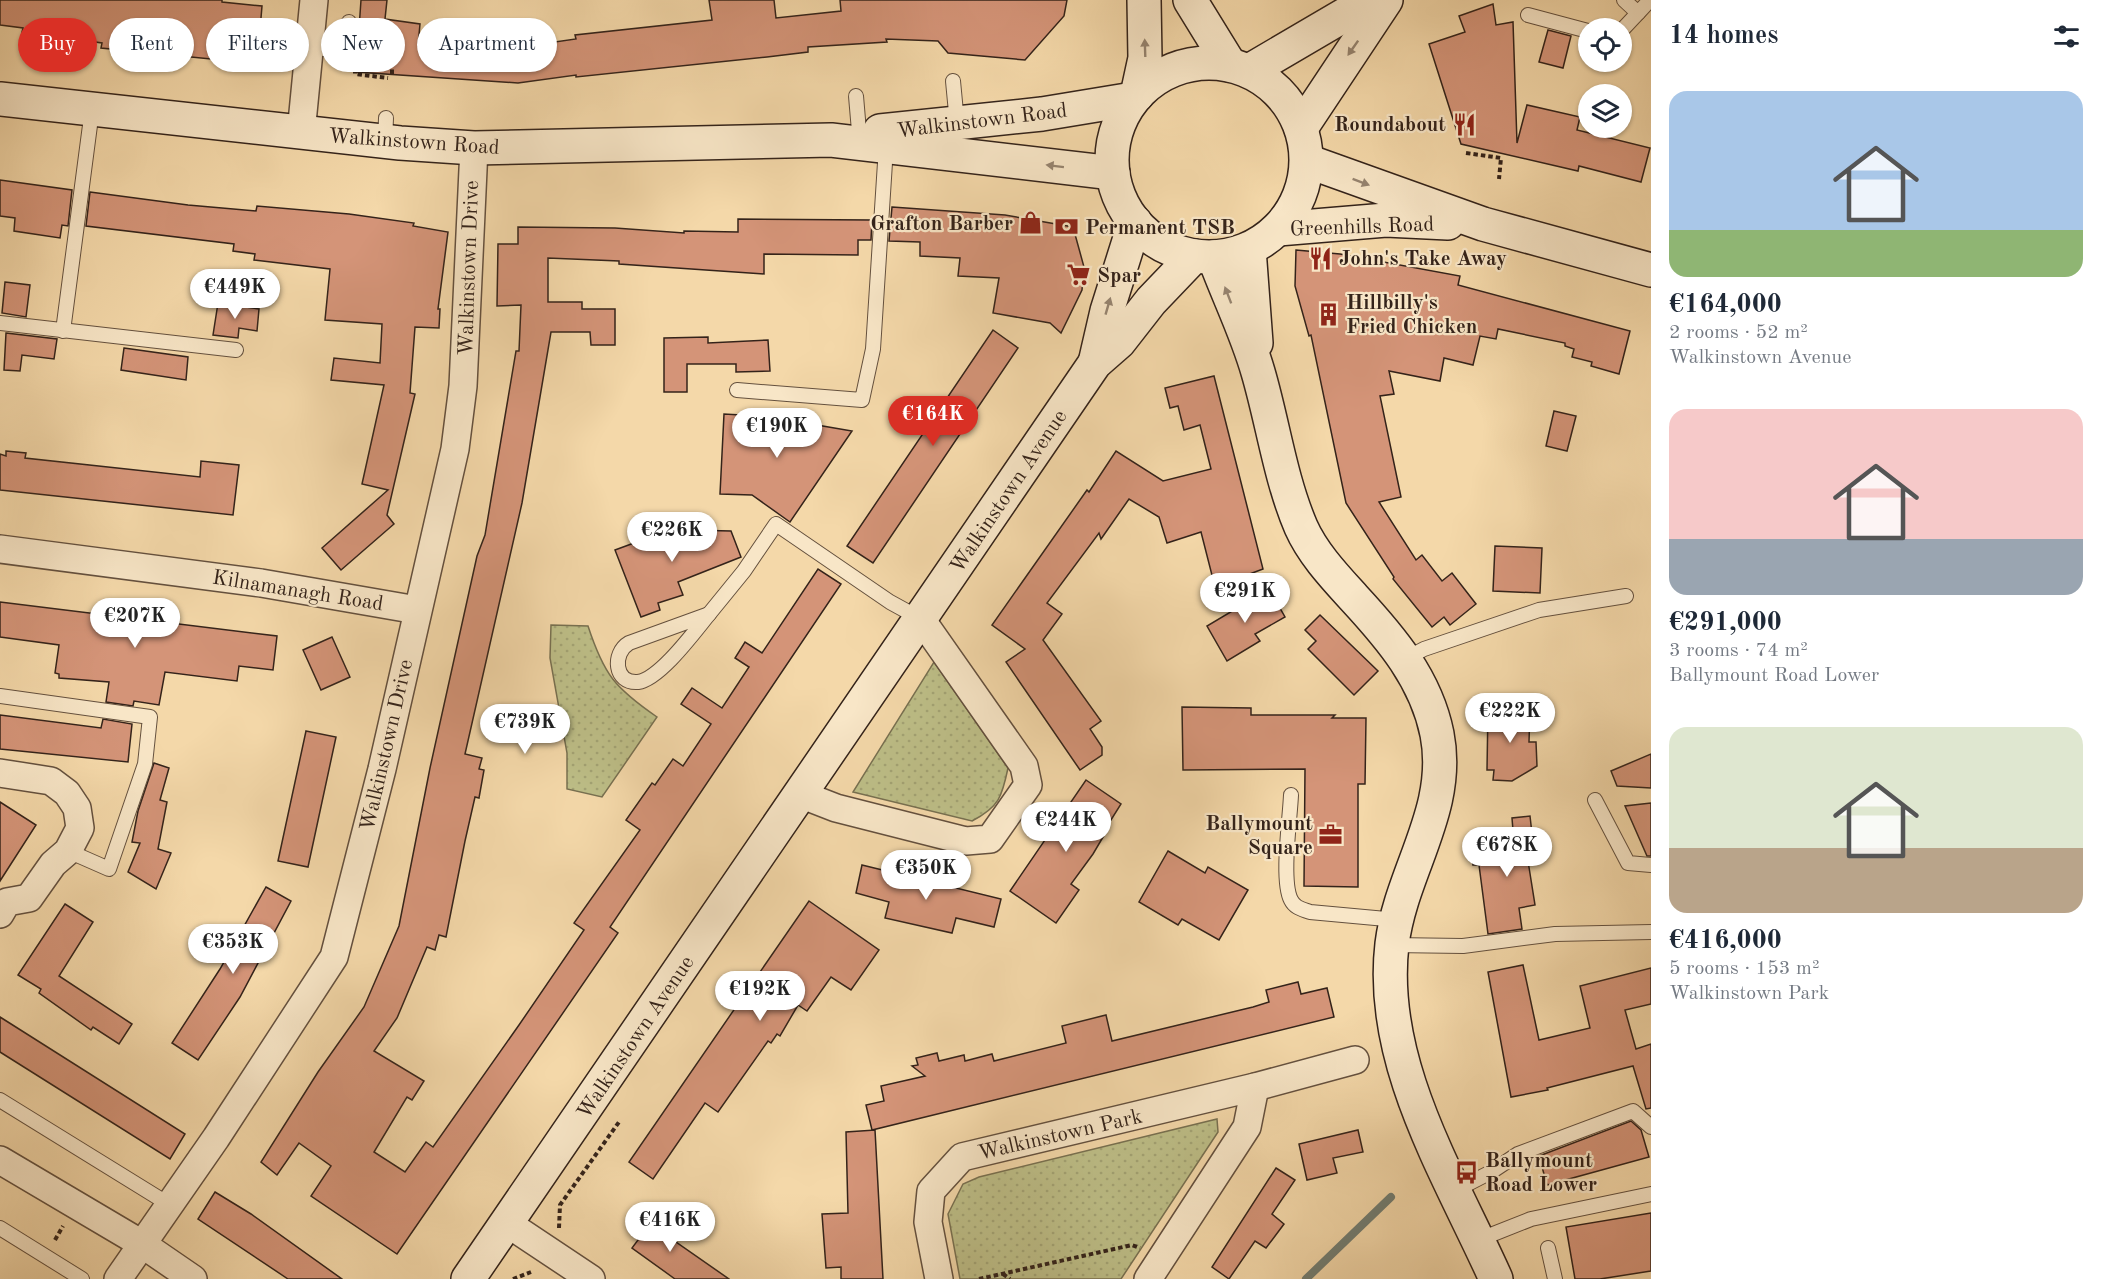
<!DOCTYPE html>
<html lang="en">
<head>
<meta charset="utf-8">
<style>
	body { margin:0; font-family:"Old Standard TT",serif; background:#f2f2f3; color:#1f2937; height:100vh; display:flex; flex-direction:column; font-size:22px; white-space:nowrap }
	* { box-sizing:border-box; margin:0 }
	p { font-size:20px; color:#747a83 }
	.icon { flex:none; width:33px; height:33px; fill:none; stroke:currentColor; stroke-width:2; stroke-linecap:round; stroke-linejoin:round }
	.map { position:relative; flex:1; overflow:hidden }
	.sheet { display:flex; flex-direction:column; background:#fff; width:450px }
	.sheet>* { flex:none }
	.banner { position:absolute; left:18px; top:18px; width:570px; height:54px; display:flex; gap:12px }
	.fabs { position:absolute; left:1578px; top:18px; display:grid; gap:12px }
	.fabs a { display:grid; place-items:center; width:54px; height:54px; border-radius:50%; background:#fff; box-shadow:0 2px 4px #0004; font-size:30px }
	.price { position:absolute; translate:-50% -51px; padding:0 14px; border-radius:21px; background:#fff; color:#222; font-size:20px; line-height:39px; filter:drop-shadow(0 2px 3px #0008) }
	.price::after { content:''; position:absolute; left:50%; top:36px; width:18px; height:14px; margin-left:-9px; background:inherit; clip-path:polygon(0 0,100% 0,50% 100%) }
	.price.on { background:#d93025; color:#fff }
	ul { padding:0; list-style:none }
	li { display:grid; align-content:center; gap:12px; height:318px; padding:0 18px }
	li span { display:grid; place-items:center; height:186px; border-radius:18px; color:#555 }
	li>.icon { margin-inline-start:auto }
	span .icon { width:108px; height:108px; fill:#fffc; stroke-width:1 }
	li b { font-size:26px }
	h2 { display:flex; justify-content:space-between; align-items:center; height:72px; padding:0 18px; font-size:26px }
	.chip { padding:0 21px; border-radius:27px; background:#fff; box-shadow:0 2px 4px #0004; font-size:21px; line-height:54px }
	.chip.on { background:#d93025; color:#fff }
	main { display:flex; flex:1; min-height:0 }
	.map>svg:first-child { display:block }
	.grass { fill:url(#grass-dots); stroke:#787050; stroke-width:1.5 }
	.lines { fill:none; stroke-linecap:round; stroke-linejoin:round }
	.stream { stroke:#727d72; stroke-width:8 }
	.building { fill:#d49478; stroke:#34231a; stroke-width:1.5 }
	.lane-casing { stroke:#64503e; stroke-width:16 }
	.street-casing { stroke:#64503e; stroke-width:30 }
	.secondary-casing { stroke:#34231a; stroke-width:36 }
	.path { stroke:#34231a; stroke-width:4; stroke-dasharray:4.5 3; stroke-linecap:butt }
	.lane { stroke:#f8e6c7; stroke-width:14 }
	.street { stroke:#f8e6c7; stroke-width:27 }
	.secondary { stroke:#f8e6c7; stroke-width:33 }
	.oneway { fill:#968470 }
	.labels { text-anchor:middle; stroke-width:4.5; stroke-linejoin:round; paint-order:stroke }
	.street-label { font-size:21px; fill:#34231a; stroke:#f8e6c7 }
	.poi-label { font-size:21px; font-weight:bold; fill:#34231a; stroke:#f8e6c7; text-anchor:start }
</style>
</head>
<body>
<main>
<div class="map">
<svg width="1651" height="1279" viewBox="0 0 1651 1279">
	<defs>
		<pattern id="grass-dots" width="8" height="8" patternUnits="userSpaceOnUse" patternTransform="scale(1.5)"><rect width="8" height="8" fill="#bdbe87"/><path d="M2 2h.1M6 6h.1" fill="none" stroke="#a3a374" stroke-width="1.8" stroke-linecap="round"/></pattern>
	</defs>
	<rect width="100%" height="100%" fill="#f4d8a9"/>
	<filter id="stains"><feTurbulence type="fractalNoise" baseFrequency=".00333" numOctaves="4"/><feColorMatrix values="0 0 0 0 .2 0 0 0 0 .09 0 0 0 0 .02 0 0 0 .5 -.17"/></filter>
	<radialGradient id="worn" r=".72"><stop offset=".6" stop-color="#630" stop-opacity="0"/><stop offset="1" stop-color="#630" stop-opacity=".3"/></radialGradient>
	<!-- grass -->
	<g class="grass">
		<path d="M551,625L588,626C604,675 615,688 657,717L602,797L567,789V753L550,658Z"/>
		<path d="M934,662L1008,768C1002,797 999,807 972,821L853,792Z"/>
		<path d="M1217,1119L1218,1132L1121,1279H960L948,1214L963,1184L979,1177Z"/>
	</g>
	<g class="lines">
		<!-- stream -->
		<path class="stream" d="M1306,1279L1391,1197"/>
	</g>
	<!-- building -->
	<g class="building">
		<path d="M0,0H222V2L262,6L258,54L242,53L241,62L101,48L102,43L22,32L23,28L0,25Z"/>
		<path d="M361,0H387L385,19L420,24L418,46L494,51V40L514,41L513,48L576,39L575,35L712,20L709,0H774L776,18L841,11L840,0H1067L1064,16L1025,60L948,53L938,41L886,39L887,42L808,47V52L767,57L576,77V75L518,83L356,72Z"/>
		<path d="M1493,4L1496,25L1513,22L1517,143L1527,105L1580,117L1577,130L1650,148L1641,182L1579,166L1578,171L1461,144L1429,44L1465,32L1459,16Z"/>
		<path d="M1548,30L1571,36L1563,68L1539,62Z"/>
		<path d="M0,180L72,190L68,226L62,225L60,238L14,231L15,218L0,216Z"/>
		<path d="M90,192L188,205L256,211L257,206L349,214L414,223L413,226L448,232L438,309H440L439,328L415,327L410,393L415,394L387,515L394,524L341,570L322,548L388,490L362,484L384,385L331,380L334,358L380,363L382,324L325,320L330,269L254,260L255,254L233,251L234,244L86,226Z"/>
		<path d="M892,207L1005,215L1073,227L1084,267L1082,290L1061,333L1050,323L993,313L999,278L958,276L960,258L920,256V242L889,241Z"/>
		<path d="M738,219L872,220L871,240H858V255L764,254V274L619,264V261L548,258V302H582V309H615V345H591L590,332H551L522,503L465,754L482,758L479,769L484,770L479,798L475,797L465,841L446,937L439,935L435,950L427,947L397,1018L374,1051L424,1081L412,1100L407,1097L374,1152L405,1172L426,1142L433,1147L519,1025L584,930L574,923L640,830L626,820L652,783L655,785L673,759L683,766L711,724L681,704L692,688L722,708L749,667L735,658L745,642L762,653L818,569L841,584L610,927L618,933L397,1254L311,1196L331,1166L299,1143L277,1175L261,1162L318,1072L364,1007L399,926L430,768L477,556L485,535L516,351H519L521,305L497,306L498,244H518V227L615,228L684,233V231L738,232Z"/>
		<path d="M1296,250L1340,254L1460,276L1458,285L1630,331L1619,374L1591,366L1592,362L1572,357L1574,349L1565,346V343L1498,329L1496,339L1480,336L1473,365L1444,358L1440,381L1389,371L1394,394L1380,396L1401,497L1379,502L1416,560L1422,555L1442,581L1452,573L1476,604L1450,625L1444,617L1432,627L1393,579L1394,577L1346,503L1311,335L1309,336L1295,286Z"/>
		<path d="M5,282L30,285L26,317L2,313Z"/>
		<path d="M218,303L259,309L257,331L239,328L238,338L213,335Z"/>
		<path d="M993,330L1018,348L873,563L847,546Z"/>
		<path d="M6,333L57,339L54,359L22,355L20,371L4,370Z"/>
		<path d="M708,337V343L768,340L770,371L736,372V364H687V392H664V338Z"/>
		<path d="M124,348L188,357L186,380L121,370Z"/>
		<path d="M1214,376L1263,569L1215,587L1201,532L1167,543L1159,517L1129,499L1101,539L1099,533L1047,603L1062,614L1043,640L1101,721L1090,729L1102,747V755L1080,770L1006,662L1025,649L992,625L1087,490L1089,492L1116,451L1163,481L1211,469L1200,425L1184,430L1178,406L1170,408L1165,388Z"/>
		<path d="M799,411L810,417L817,425L852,431L790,522L752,495L720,494L724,414L758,416V436L791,413Z"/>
		<path d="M1554,411L1576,416L1567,451L1546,446Z"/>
		<path d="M6,451L26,453L25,458L200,477L201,461L239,465L233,515L0,490V454L6,456Z"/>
		<path d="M688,523V530L731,531L741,557L678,582L683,595L658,603L660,610L641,617L615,550Z"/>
		<path d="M1495,546L1542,548L1540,593L1493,591Z"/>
		<path d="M1269,589L1285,617L1255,634L1260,641L1227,661L1207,626Z"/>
		<path d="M0,602L277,636L273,670L239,666L237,681L165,672L159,705L134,701L133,706L106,702L109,682L59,678V674L55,673L59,645L0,637Z"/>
		<path d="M1320,615L1378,671L1354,695L1308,649L1316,641L1305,630Z"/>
		<path d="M332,637L350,677L321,690L303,650Z"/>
		<path d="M1182,707L1251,708V715H1335L1332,718H1366L1365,784H1358V887L1304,886L1305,769L1183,770Z"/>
		<path d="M1488,709L1530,710L1529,742H1536L1537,766L1512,781L1493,780L1494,770H1487Z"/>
		<path d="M0,715L101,728L103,719L132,724L128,762L0,749Z"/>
		<path d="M306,731L336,737L308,867L278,861Z"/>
		<path d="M1651,754V788L1617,786L1611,771Z"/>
		<path d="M154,763L169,768L160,800L167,802L158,849L171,853L156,889L128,872L140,843L132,842L138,811Z"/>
		<path d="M1086,780L1121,804L1104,831L1106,832L1093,854L1071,884L1079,890L1056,923L1010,891Z"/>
		<path d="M0,802L36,825L0,881Z"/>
		<path d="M1651,803V856H1647L1625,806Z"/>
		<path d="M1530,816L1535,860L1528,861L1535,905L1519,908L1522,929L1488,934L1479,865H1473L1471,848L1514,843L1512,818Z"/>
		<path d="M1168,851L1205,873L1208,867L1248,890L1219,940L1182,919L1178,925L1139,902Z"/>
		<path d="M862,865L1001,899L994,927L956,918L952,933L885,918L889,902L856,893Z"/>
		<path d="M266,887L291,901L240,997L198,1060L172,1043L220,969Z"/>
		<path d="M809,901L879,950L851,990L831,977L807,1011L798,1005L780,1036L777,1034L771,1043L768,1041L718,1112L705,1103L653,1179L629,1162Z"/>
		<path d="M65,904L93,922L59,976L132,1024L119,1044L93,1027L91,1030L39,993L41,989L18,975Z"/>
		<path d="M1523,965L1539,1040L1590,1028L1580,986L1651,968V1004L1625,1010L1636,1049L1651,1044V1108L1646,1109L1633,1066L1547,1088L1548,1090L1511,1097L1488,972Z"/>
		<path d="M1298,982L1301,994L1327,988L1334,1017L872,1130L866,1105L884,1101L881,1086L925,1076L912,1066L918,1065L916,1058L937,1053L939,1061L964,1055L965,1061L992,1054L994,1061L1066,1043L1062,1026L1106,1015L1112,1041L1253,1007L1269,1002L1266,990Z"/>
		<path d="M0,1017L185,1134L170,1159L0,1052Z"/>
		<path d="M1631,1121L1641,1130L1649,1157L1547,1185L1539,1156Z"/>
		<path d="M875,1130L883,1279H841V1267L826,1268L822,1214L848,1213L846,1132Z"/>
		<path d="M1358,1130L1363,1152L1333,1158L1337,1173L1307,1180L1299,1144Z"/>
		<path d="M1276,1168L1295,1180L1272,1214L1284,1224L1266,1248L1255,1241L1229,1279L1212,1267Z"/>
		<path d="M215,1192L251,1214L342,1279H288L198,1219Z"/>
		<path d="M646,1211L660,1222L656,1228L729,1279H675L632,1248L641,1236L632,1230Z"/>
		<path d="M1651,1213V1271L1600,1279H1575L1566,1227Z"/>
	</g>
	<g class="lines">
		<defs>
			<g id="lane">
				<path d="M1624,0L1638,13L1650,0"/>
				<path d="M1528,15L1588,31"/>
				<path d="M1622,30L1638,13"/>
				<path d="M310,47L347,52"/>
				<path d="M348,47L349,22"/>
				<path d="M953,81L957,123"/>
				<path d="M856,96L860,143"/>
				<path d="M385,142L386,118"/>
				<path d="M0,323L236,350"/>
				<path d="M63,331L92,110"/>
				<path d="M737,390L862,400L873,349L886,147"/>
				<path d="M709,614L744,571L776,524L890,602L921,619"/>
				<path d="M709,614C695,631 660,679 638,682C614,684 612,653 629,643Z"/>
				<path d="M1405,659L1424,649L1539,610L1626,596"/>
				<path d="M0,696L150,717L145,764L109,869L68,851"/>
				<path d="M1291,795C1290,819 1281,881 1291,900C1295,908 1302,909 1310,912L1397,920"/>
				<path d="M1595,800L1628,863L1651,865"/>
				<path d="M1392,945L1463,946L1555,934L1651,932"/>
				<path d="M0,1100L170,1205"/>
				<path d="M1456,1190L1491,1172L1518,1154L1633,1111L1651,1127"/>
				<path d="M0,1228L82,1279"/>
				<path d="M1478,1240L1531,1219L1651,1194"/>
				<path d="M1548,1248L1555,1279"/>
			</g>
			<g id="street">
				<path d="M301,133L314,0"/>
				<path d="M0,549L261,583L417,610"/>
				<path d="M0,773L51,781L67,793L77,808L80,828L68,851L53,864L29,898L7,902L0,914"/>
				<path d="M800,794L836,808L966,841L990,839L1028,785L1024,766L921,619"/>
				<path d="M0,1160L142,1244L193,1279"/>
				<path d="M507,1223L591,1279"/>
				<path d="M118,1279L216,1138L334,957L382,769L455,449L463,386L474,148"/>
				<path d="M939,1279L928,1222L931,1191L962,1157L1255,1087L1355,1060"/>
				<path d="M1148,1279L1247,1127L1255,1087"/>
			</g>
			<g id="secondary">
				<path d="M1190,0L1230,65"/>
				<circle cx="1209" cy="160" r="97"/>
				<path d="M1249,71L1370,0"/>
				<path d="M1137,95L1145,58L1144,0"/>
				<path d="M0,99L400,143L474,148L831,140L1113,173"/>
				<path d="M1301,128L1386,0"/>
				<path d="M880,131L1042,114L1133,99"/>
				<path d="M1307,161L1483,224L1651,270"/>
				<path d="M1278,229L1386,220L1448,223"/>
				<path d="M1249,249L1256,343"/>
				<path d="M1214,257C1228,295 1247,333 1258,372C1273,423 1280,478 1301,527C1313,554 1335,577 1354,598C1391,638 1426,679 1437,734C1452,810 1401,871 1392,944C1378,1063 1449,1174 1496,1279"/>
				<path d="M1095,363L1107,311L1135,222"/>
				<path d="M468,1279L1095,363L1119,342L1151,301L1194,256"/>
			</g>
		</defs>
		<!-- lane casing -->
		<use href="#lane" class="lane-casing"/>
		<!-- street casing -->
		<use href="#street" class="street-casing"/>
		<!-- secondary casing -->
		<use href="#secondary" class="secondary-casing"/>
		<!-- path -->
		<g class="path">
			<path d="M355,69V74L388,78"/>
			<path d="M392,74V62"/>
			<path d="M1466,153L1501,158L1499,179"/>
			<path d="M559,1228L560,1205L619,1122"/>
			<path d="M55,1240L63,1226"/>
			<path d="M1003,1274L1010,1279"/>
			<path d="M513,1279L531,1272"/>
			<path d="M979,1279L1132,1245L1140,1248"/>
		</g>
		<!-- lane -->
		<use href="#lane" class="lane"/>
		<!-- street -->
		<use href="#street" class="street"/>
		<!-- secondary -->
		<use href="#secondary" class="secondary"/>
	</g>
	<!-- one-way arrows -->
	<defs><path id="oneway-solid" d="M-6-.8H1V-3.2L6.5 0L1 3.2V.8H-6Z" transform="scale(1.5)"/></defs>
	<g class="oneway">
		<use href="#oneway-solid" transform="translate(1145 48) rotate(-92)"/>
		<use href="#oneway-solid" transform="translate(1353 48) rotate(125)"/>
		<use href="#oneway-solid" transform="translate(1055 166) rotate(-173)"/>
		<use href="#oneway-solid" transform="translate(1361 182) rotate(21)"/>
		<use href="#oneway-solid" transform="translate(1228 295) rotate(-111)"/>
		<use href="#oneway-solid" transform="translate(1108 306) rotate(-74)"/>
	</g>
	<!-- icons -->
	<defs>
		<symbol id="restaurant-bare" viewBox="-9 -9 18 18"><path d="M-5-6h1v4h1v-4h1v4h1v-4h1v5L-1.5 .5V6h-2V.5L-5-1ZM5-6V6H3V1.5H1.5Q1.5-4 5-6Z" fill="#8f2418" stroke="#f8e6c7" stroke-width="2.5" paint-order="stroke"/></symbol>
		<symbol id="shop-bare" viewBox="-9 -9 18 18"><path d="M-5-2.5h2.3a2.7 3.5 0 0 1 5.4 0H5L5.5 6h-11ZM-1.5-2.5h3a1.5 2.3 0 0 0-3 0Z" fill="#8f2418" stroke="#f8e6c7" stroke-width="2.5" paint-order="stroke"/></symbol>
		<symbol id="bank-bare" viewBox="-9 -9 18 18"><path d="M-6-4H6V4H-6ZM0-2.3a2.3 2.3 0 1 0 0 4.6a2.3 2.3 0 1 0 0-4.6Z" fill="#8f2418" stroke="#f8e6c7" stroke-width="2.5" paint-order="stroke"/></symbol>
		<symbol id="supermarket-bare" viewBox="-9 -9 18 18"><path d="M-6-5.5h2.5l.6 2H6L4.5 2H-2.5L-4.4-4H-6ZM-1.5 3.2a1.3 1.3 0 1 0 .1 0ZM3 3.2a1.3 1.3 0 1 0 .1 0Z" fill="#8f2418" stroke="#f8e6c7" stroke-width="2.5" paint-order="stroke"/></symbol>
		<symbol id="building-bare" viewBox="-9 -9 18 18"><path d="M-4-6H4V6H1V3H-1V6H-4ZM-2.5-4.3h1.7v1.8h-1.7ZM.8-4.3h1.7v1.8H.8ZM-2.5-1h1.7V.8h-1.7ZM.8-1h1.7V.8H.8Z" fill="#8f2418" stroke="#f8e6c7" stroke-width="2.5" paint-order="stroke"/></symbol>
		<symbol id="office-bare" viewBox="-9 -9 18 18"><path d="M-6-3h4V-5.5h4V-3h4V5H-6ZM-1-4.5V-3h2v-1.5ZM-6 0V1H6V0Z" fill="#8f2418" stroke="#f8e6c7" stroke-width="2.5" paint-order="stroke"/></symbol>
		<symbol id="bus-bare" viewBox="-9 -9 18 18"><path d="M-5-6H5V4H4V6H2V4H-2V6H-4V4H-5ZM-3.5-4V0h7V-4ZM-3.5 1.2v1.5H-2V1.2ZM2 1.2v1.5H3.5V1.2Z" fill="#8f2418" stroke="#f8e6c7" stroke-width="2.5" paint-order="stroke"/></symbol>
	</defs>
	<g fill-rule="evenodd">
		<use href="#restaurant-bare" x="1448" y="108" width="33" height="33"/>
		<use href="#shop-bare" x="1014" y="206" width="33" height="33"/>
		<use href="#bank-bare" x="1050" y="210" width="33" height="33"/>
		<use href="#restaurant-bare" x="1304" y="242" width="33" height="33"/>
		<use href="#supermarket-bare" x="1062" y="258" width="33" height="33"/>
		<use href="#building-bare" x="1312" y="298" width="33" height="33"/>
		<use href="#office-bare" x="1314" y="818" width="33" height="33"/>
		<use href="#bus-bare" x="1450" y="1156" width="33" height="33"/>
	</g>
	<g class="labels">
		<!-- street labels -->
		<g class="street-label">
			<text transform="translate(982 120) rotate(-7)" y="7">Walkinstown Road</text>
			<text transform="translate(414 141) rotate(4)" y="7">Walkinstown Road</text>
			<text transform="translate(1362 226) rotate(-2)" y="7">Greenhills Road</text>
			<text transform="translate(468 268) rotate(-88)" y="7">Walkinstown Drive</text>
			<text transform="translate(1008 491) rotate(-56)" y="7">Walkinstown Avenue</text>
			<text transform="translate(298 590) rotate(9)" y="7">Kilnamanagh Road</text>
			<text transform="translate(386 745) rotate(-77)" y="7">Walkinstown Drive</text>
			<text transform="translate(635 1037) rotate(-56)" y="7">Walkinstown Avenue</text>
			<text transform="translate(1060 1134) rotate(-13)" y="7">Walkinstown Park</text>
		</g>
		<!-- poi labels -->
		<g class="poi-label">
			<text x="1446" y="131" text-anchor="end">Roundabout</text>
			<text x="1013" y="230" text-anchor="end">Grafton Barber</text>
			<text x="1085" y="234">Permanent TSB</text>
			<text x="1339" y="265">John's Take Away</text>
			<text x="1097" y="282">Spar</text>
			<text x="1346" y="309">Hillbilly's<tspan x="1346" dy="24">Fried Chicken</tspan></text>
			<text x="1313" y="830" text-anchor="end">Ballymount<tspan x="1313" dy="24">Square</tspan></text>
			<text x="1485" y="1167">Ballymount<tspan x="1485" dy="24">Road Lower</tspan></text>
		</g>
	</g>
	<rect width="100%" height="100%" filter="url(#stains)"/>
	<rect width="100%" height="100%" fill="url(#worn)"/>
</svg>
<div class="fabs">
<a><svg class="icon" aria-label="locate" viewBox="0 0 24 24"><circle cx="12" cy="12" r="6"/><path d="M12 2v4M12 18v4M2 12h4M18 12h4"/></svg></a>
<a><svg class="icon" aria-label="layers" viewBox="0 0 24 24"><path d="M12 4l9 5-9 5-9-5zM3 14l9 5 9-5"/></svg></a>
</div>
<b class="price" style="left:235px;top:320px">€449K</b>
<b class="price on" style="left:933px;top:447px">€164K</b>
<b class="price" style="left:777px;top:459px">€190K</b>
<b class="price" style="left:672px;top:563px">€226K</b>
<b class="price" style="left:1245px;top:624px">€291K</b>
<b class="price" style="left:135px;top:649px">€207K</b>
<b class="price" style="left:1510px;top:744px">€222K</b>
<b class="price" style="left:525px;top:755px">€739K</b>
<b class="price" style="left:1066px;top:853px">€244K</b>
<b class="price" style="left:1507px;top:878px">€678K</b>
<b class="price" style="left:926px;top:901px">€350K</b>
<b class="price" style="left:233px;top:975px">€353K</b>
<b class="price" style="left:760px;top:1022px">€192K</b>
<b class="price" style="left:670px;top:1253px">€416K</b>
<div class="banner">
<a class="chip on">Buy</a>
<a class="chip">Rent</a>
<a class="chip">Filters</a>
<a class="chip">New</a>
<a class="chip">Apartment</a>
</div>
</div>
<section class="sheet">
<h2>14 homes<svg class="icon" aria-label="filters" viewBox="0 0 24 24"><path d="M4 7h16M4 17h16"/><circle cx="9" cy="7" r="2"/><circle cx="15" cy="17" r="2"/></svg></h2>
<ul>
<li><span style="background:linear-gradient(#a9c7e8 75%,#8fb573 0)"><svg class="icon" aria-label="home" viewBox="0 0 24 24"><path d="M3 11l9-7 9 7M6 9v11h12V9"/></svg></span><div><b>€164,000</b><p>2 rooms · 52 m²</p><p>Walkinstown Avenue</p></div></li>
<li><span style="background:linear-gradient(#f6c9c9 70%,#9aa5b1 0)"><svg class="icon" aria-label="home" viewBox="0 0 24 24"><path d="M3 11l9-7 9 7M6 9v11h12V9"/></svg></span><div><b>€291,000</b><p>3 rooms · 74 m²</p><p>Ballymount Road Lower</p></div></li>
<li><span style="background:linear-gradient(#dfe7d0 65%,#b9a48a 0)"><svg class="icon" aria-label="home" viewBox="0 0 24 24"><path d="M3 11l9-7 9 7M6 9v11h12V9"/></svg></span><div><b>€416,000</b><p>5 rooms · 153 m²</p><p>Walkinstown Park</p></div></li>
</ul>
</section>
</main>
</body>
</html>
